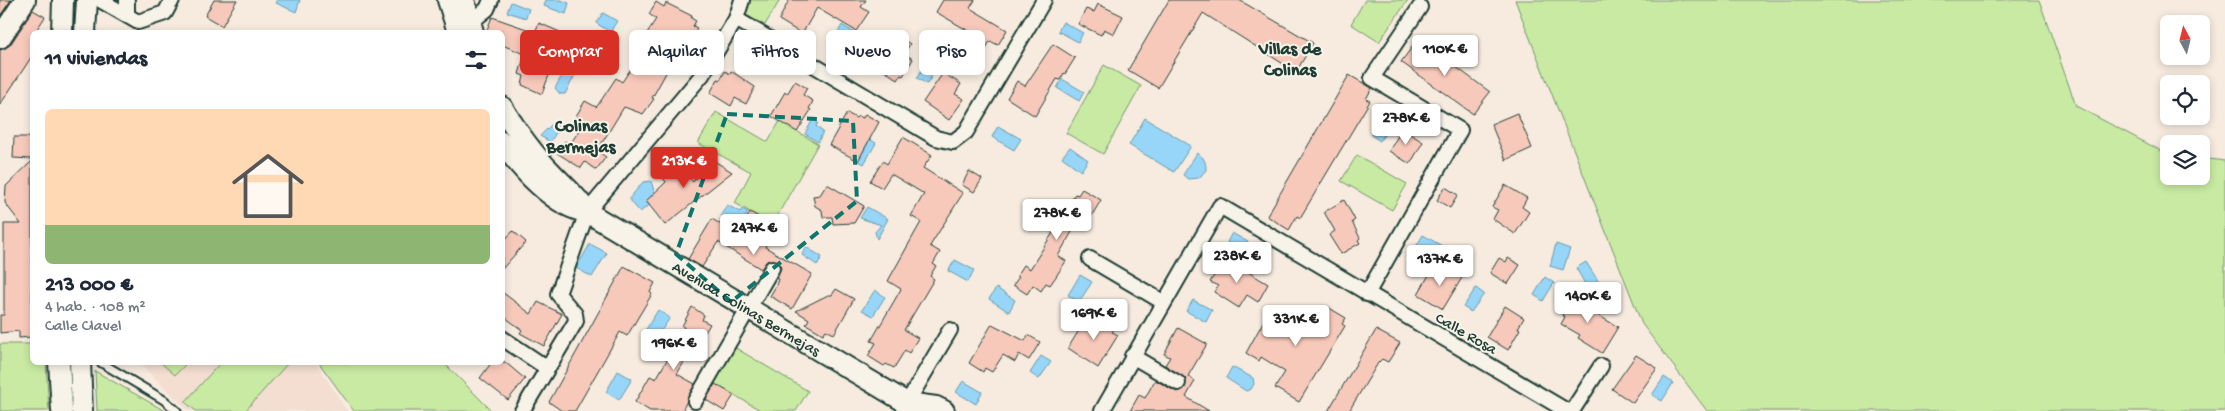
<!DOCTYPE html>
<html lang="es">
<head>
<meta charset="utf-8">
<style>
	body { margin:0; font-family:"Gochi Hand",sans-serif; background:#f6f6f7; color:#1f2937; height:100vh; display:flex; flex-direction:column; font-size:19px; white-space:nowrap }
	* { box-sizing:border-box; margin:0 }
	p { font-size:16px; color:#747a83 }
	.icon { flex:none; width:28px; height:28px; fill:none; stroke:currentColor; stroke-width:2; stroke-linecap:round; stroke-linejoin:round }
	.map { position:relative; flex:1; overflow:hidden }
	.drawer { position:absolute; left:30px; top:30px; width:475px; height:335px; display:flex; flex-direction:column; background:#fff; border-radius:8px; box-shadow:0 2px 8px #0003 }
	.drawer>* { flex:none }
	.hud { position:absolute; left:520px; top:30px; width:475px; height:45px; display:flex; gap:10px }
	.needle { width:32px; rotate:353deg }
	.tools { position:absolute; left:2160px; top:15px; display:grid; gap:10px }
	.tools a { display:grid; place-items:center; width:50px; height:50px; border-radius:8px; background:#fff; box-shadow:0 2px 8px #0003; font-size:25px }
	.price { position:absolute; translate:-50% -42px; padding:0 11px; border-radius:5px; background:#fff; color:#222; font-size:16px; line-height:32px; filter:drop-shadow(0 1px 2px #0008) }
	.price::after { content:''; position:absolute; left:50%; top:30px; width:15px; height:11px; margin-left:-8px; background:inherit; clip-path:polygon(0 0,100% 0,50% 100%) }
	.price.selected { background:#d93025; color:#fff }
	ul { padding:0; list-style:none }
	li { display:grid; align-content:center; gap:10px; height:265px; padding:0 15px }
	li span { display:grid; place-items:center; height:155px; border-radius:8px; color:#555 }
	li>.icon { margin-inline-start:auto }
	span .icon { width:90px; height:90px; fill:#fffc; stroke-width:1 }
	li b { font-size:21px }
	h2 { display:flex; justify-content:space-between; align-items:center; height:60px; padding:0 15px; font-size:21px }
	.pill { padding:0 18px; border-radius:8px; background:#fff; box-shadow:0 2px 8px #0003; font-size:18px; line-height:45px }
	.pill.selected { background:#d93025; color:#fff }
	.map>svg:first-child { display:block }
	.built { fill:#f3ded1 }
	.green { fill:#c8eaa3; stroke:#74946c }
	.water { fill:#97d6f9; stroke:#6799aa }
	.building { fill:#f7c9bb; stroke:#1f3d34 }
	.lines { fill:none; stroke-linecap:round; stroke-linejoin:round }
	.lane-casing { stroke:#1f3d34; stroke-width:11 }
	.street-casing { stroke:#1f3d34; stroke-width:18 }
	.secondary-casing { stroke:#1f3d34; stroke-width:24 }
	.lane { stroke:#f7f3e8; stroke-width:7 }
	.street { stroke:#f7f3e8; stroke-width:14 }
	.secondary { stroke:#f7f3e8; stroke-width:20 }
	.marked { fill:none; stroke:#0f766e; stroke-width:4; stroke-dasharray:10 6; stroke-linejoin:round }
	.labels { text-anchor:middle; stroke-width:4; stroke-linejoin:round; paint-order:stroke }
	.street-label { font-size:16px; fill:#1f3d34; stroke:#f7f3e8 }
	.neighbourhood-label { font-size:18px; font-weight:bold; fill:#1f3d34; stroke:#f7f3e8 }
</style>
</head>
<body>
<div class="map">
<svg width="2225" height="411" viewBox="0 0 2225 411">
	<rect width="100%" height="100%" fill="#f7ebdf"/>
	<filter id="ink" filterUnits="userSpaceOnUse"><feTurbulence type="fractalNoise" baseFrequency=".02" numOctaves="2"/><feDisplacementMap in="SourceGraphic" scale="10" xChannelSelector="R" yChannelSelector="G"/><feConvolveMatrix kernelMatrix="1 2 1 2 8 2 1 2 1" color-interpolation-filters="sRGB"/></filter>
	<g filter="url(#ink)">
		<!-- built -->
		<path class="built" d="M139,363H316L347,411H189Z"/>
		<!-- green -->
		<g class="green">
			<path d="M750,0H780L765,25L744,14Z"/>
			<path d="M1365,0H1408L1379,42L1351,24Z"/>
			<path d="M1515,0H2039L2076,106L2169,155V176H2201V158L2225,161V411H1707L1642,324Z"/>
			<path d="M1104,65L1141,86L1103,154L1066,133Z"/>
			<path d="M716,112L768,142L780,121L818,144L772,225L735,203L751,172L698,143Z"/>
			<path d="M1357,155L1407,184L1392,210L1341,181Z"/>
			<path d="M0,344H32V362L46,363L49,411H0Z"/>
			<path d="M734,347L808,391L796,411H762L713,383Z"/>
			<path d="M161,363H187L175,375Z"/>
			<path d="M220,363V362L288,363L245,411H196L185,402Z"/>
			<path d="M319,363H444L492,411H354Z"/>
			<path d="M95,371L165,411H97Z"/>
		</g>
		<!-- water -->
		<g class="water">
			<path d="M277,0H300L296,12L276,3Z"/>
			<path d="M546,0H561L569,3L566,14L544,6Z"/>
			<path d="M511,2L529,9L526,18L507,12Z"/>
			<path d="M603,13L617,21L610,32L596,23Z"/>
			<path d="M1063,22L1083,33L1078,42L1058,31Z"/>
			<path d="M842,25L858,35L852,43L837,34Z"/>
			<path d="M582,39L599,50L593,58L577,47Z"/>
			<path d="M867,41L877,47L866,66L855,60Z"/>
			<path d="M928,60L938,66L927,84L917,78Z"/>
			<path d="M564,72L574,77L565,94H560L555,88Z"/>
			<path d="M1062,79L1084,92L1079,101L1057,88Z"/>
			<path d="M1384,117L1392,123L1380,141L1371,135Z"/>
			<path d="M1145,118L1191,146L1174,172L1129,145Z"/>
			<path d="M813,119L818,123L816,126L823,132L818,142L805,134Z"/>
			<path d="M553,123L560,127L550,142L540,136Z"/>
			<path d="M998,126L1021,139L1014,150L992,137Z"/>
			<path d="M869,139L876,143L864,164L857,160Z"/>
			<path d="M1070,147L1088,160L1081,171L1062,157Z"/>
			<path d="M1197,153C1204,157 1206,162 1206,170L1199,178L1188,179L1183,175Z"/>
			<path d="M651,181L655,194L646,201L649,205L640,212L629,199L643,182Z"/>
			<path d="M727,205L740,212L742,209L748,212L740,226L721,215Z"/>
			<path d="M867,207L888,219L877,239L875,232L881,225L860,218Z"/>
			<path d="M1232,233L1248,242L1243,251L1227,242Z"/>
			<path d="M1423,235L1442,246L1434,258L1416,247Z"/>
			<path d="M590,244L607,253L592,277L576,268Z"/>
			<path d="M1556,244L1570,249L1563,270L1550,266Z"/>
			<path d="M806,247L822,257L817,265L802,255Z"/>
			<path d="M955,260L974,270L968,282L948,271Z"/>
			<path d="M1586,262L1600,284L1589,291L1576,268Z"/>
			<path d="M1080,275L1092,282L1079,302L1068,295Z"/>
			<path d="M1545,277L1554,283L1543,301L1534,295Z"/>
			<path d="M996,288L1015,300L1009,312L989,299Z"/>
			<path d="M1476,288L1484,294L1471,312L1463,307Z"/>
			<path d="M875,290L885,297L873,316L862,310Z"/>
			<path d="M1193,300L1212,310L1206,322L1186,311Z"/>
			<path d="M658,310L670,318L656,338L645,331Z"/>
			<path d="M1041,356L1051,362L1039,379L1030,373Z"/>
			<path d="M1232,367L1253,378L1254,384L1251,389L1246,391L1226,378Z"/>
			<path d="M618,371L632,379L619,400L606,392Z"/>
			<path d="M1664,377L1673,383L1662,401L1652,395Z"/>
			<path d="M963,381L982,392L976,404L956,392Z"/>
		</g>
		<!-- building -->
		<g class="building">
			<path d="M0,0H11L0,16Z"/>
			<path d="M214,0H237L222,26L205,16Z"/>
			<path d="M789,0H866L861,7L869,12L856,31L817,8L802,34L779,20Z"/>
			<path d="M943,0H975L970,8L1007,30L998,45L990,41L985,50L968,40L972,33L936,12Z"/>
			<path d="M1169,0H1239L1313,43L1296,72L1203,13L1158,88L1128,70Z"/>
			<path d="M656,2L664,7L666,3L692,16L691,18L696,21L693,26L697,28L670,72L667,71L652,98L654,99L643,114L624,107L597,151L606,157L596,170L585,162L581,168L557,153L565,141L570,144L586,121L576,116L585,101L596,107L598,105L616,78L622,82L638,58L635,52L656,19L649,14Z"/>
			<path d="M1098,4L1123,16L1114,34L1104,29L1101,35L1078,24L1086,9L1094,12Z"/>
			<path d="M33,10L45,17L35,32H32V56L0,105V50L10,45Z"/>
			<path d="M492,17L535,32L539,23L560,32L551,54L556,56L542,94L522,85L524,76L519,74L525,54L502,45V32H486Z"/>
			<path d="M893,33L910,44L904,54L913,59L903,76L901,75L898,80L874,63Z"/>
			<path d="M1418,39L1490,92L1473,114L1401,62Z"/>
			<path d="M1053,44L1075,58L1065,74L1064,73L1060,80L1057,79L1035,116L1007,98L1017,81L1025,86Z"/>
			<path d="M725,71L730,74L731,71L755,87L746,104L735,98L731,106L710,93L718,79L720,80Z"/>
			<path d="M943,73L961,84L955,94L964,99L949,120L923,102Z"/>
			<path d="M1349,75L1372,88L1366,99L1370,101L1300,218L1297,216L1289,230L1267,216Z"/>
			<path d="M795,81L807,88L803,95L813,101L809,109L811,110L797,132L771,116L785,92L787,94Z"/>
			<path d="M847,113L856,118L858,116L863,118L865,114L879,122L858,161L829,145Z"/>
			<path d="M1517,113L1532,148L1506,160L1491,124Z"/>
			<path d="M1402,129L1423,142L1410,164L1389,151Z"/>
			<path d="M14,137H32V159L13,158Z"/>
			<path d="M903,137L932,155L923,168L963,193L930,246L940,252L933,264L936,266L930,276L934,279L904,330L918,338L909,353L905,350L894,368L886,364L884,366L868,356L876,343L871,341L901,289L888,281L921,222L911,216L924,194L891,174L882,188L870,181L883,161L887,164Z"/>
			<path d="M708,157L732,172L665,225L646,201L666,182L659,173L675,161L693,182Z"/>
			<path d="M32,161V337L19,338V331L0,333V315H4V224H21L5,203L6,186Z"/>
			<path d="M969,171L982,179L974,192L962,185Z"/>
			<path d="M827,184L864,206L854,223L833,224L832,217H823L822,210L815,206L813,196L820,195Z"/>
			<path d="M1505,185L1527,198L1522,207L1529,212L1515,234L1493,219L1498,210L1492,207Z"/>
			<path d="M1445,187L1458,195L1450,208L1437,200Z"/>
			<path d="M1082,189L1101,200L1085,227L1077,223L1058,256L1066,261L1055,278L1050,285L1046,283L1041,291L1033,285L1027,294L1013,285L1019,277L1017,276L1024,265L1030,269L1054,231L1046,227L1058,207L1064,200L1069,203L1075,194L1078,195Z"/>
			<path d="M1344,200L1355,220L1352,222L1360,238L1358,240L1360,243L1341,254L1329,235L1335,231L1324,212Z"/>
			<path d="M750,212L764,220L760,227L772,234L765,247L812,274L792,309L770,296L776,286L778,279L776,278L781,268L776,260L767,261L761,269L718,242L702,267L688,259L712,219L738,235Z"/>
			<path d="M513,231L526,242L502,269V243Z"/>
			<path d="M1225,258L1268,284L1258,302L1247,295L1239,308L1214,292L1218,286L1210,282Z"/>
			<path d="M1499,258L1506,262L1508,258L1520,265L1508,284L1490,273Z"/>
			<path d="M624,266L655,283L650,292L652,294L627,336L620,332L575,411H562L549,402Z"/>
			<path d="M1450,267L1463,276L1443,309L1418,294L1433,268L1445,275Z"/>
			<path d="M836,289L854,299L834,334L826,330L823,334L806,324L809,319L796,311L828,295H832Z"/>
			<path d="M502,292L531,314L538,302L562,314L544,346L520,333L522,330L502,315Z"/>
			<path d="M1574,295L1598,310L1596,314L1618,327L1602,353L1578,338L1580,335L1561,324L1565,317L1562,315Z"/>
			<path d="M1273,304L1313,327L1326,306L1346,318L1342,324L1345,326L1299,402L1275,388L1285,372L1261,357L1259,361L1246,353Z"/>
			<path d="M1505,306L1524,318L1518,328L1520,329L1508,350L1487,337Z"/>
			<path d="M692,307L704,315L702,320L710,324L700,341L697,340L677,374L695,384L682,411H650L635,402L650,376L656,379L676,344L684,327L682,326Z"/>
			<path d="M1099,317L1116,327L1112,332L1118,335L1098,368L1068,348L1083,324L1086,326L1090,319L1096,323Z"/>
			<path d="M992,324L1025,341L1028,335L1040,342L1029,360L1019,354L1015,362L1003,355L992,372L985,368L983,372L969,363Z"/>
			<path d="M1178,328L1207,344L1188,376L1195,381L1186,397L1209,411H1130L1139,395L1145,398L1155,380L1177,392L1185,388V378L1165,365L1170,357L1164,354Z"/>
			<path d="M1376,330L1400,343L1388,362L1382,359L1378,363L1349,411H1328Z"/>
			<path d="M1636,355L1657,368L1633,403L1612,389Z"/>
			<path d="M492,362H505L525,379L508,400L480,378Z"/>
			<path d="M715,384L734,395L724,411L706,400Z"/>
		</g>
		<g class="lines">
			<defs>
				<path id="lane" d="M100,362L164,400L177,411"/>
				<g id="street">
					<path d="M100,0L138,22L165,13L172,0"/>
					<path d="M127,15V0"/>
					<path d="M736,19L936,138L953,142L966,132L1044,0"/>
					<path d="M465,27L487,9L491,0"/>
					<path d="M1090,259L1163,302"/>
					<path d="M1367,294L1460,130L1372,78L1420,7"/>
					<path d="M502,338L547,368"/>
					<path d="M1132,356L1178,383"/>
					<path d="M695,401L772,268"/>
					<path d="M904,408L950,330"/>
					<path d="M522,411L576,321L575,314L558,294L587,212L702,75L736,19L742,0"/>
					<path d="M1102,411L1220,206L1567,411"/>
					<path d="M1572,411L1601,366"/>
				</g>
				<g id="secondary">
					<path d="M448,0L458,32"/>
					<path d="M464,0L473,32"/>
					<path d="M62,32L63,0"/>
					<path d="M85,32L87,0"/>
					<path d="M0,38L25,0"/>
					<path d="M502,107C516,130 531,152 550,171C563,185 576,195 587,212"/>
					<path id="s1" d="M502,142C520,168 555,208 587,212L907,403L936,407L944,411"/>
					<path d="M59,362L62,411"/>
					<path d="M80,362L82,411"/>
				</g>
			</defs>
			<!-- lane casing -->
			<use href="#lane" class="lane-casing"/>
			<!-- street casing -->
			<use href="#street" class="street-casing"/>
			<!-- secondary casing -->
			<use href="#secondary" class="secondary-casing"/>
			<!-- lane -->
			<use href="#lane" class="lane"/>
			<!-- street -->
			<use href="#street" class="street"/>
			<!-- secondary -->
			<use href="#secondary" class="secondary"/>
		</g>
	</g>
	<!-- marked area -->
	<path class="marked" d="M727,114L853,121L857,201L731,302L676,254Z"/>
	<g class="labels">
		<!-- street labels -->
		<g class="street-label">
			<text dy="6" stroke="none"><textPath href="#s1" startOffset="299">Avenida Colinas Bermejas</textPath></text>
			<text transform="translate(1467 332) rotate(30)" y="6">Calle Rosa</text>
		</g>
		<!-- neighbourhood labels -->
		<g class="neighbourhood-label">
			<text x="1290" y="54">Villas de<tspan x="1290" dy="21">Colinas</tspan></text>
			<text x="581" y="131">Colinas<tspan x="581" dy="21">Bermejas</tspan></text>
		</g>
	</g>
</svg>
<div class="tools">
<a><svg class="needle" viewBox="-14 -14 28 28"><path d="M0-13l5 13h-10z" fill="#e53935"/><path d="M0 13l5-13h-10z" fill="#747a83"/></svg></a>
<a><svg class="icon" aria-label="locate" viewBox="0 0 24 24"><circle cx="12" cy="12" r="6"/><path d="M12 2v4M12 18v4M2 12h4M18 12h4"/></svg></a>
<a><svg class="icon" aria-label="layers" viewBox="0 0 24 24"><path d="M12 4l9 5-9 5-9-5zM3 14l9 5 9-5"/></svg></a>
</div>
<b class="price" style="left:1445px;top:77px">110K €</b>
<b class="price" style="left:1406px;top:146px">278K €</b>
<b class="price selected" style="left:684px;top:189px">213K €</b>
<b class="price" style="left:1057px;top:241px">278K €</b>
<b class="price" style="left:754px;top:256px">247K €</b>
<b class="price" style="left:1237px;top:284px">238K €</b>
<b class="price" style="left:1440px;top:287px">137K €</b>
<b class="price" style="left:1588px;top:324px">140K €</b>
<b class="price" style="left:1094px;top:341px">169K €</b>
<b class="price" style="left:1296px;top:347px">331K €</b>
<b class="price" style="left:674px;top:371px">196K €</b>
<div class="hud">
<a class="pill selected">Comprar</a>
<a class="pill">Alquilar</a>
<a class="pill">Filtros</a>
<a class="pill">Nuevo</a>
<a class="pill">Piso</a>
</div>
<section class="drawer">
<h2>11 viviendas<svg class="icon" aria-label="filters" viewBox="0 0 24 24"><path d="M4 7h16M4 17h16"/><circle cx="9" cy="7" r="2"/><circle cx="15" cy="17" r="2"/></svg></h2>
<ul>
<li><span style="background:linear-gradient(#ffd9b3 75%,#8fb573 0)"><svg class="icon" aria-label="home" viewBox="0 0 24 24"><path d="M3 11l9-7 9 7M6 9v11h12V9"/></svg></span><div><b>213 000 €</b><p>4 hab. · 108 m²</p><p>Calle Clavel</p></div></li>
</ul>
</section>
</div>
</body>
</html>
